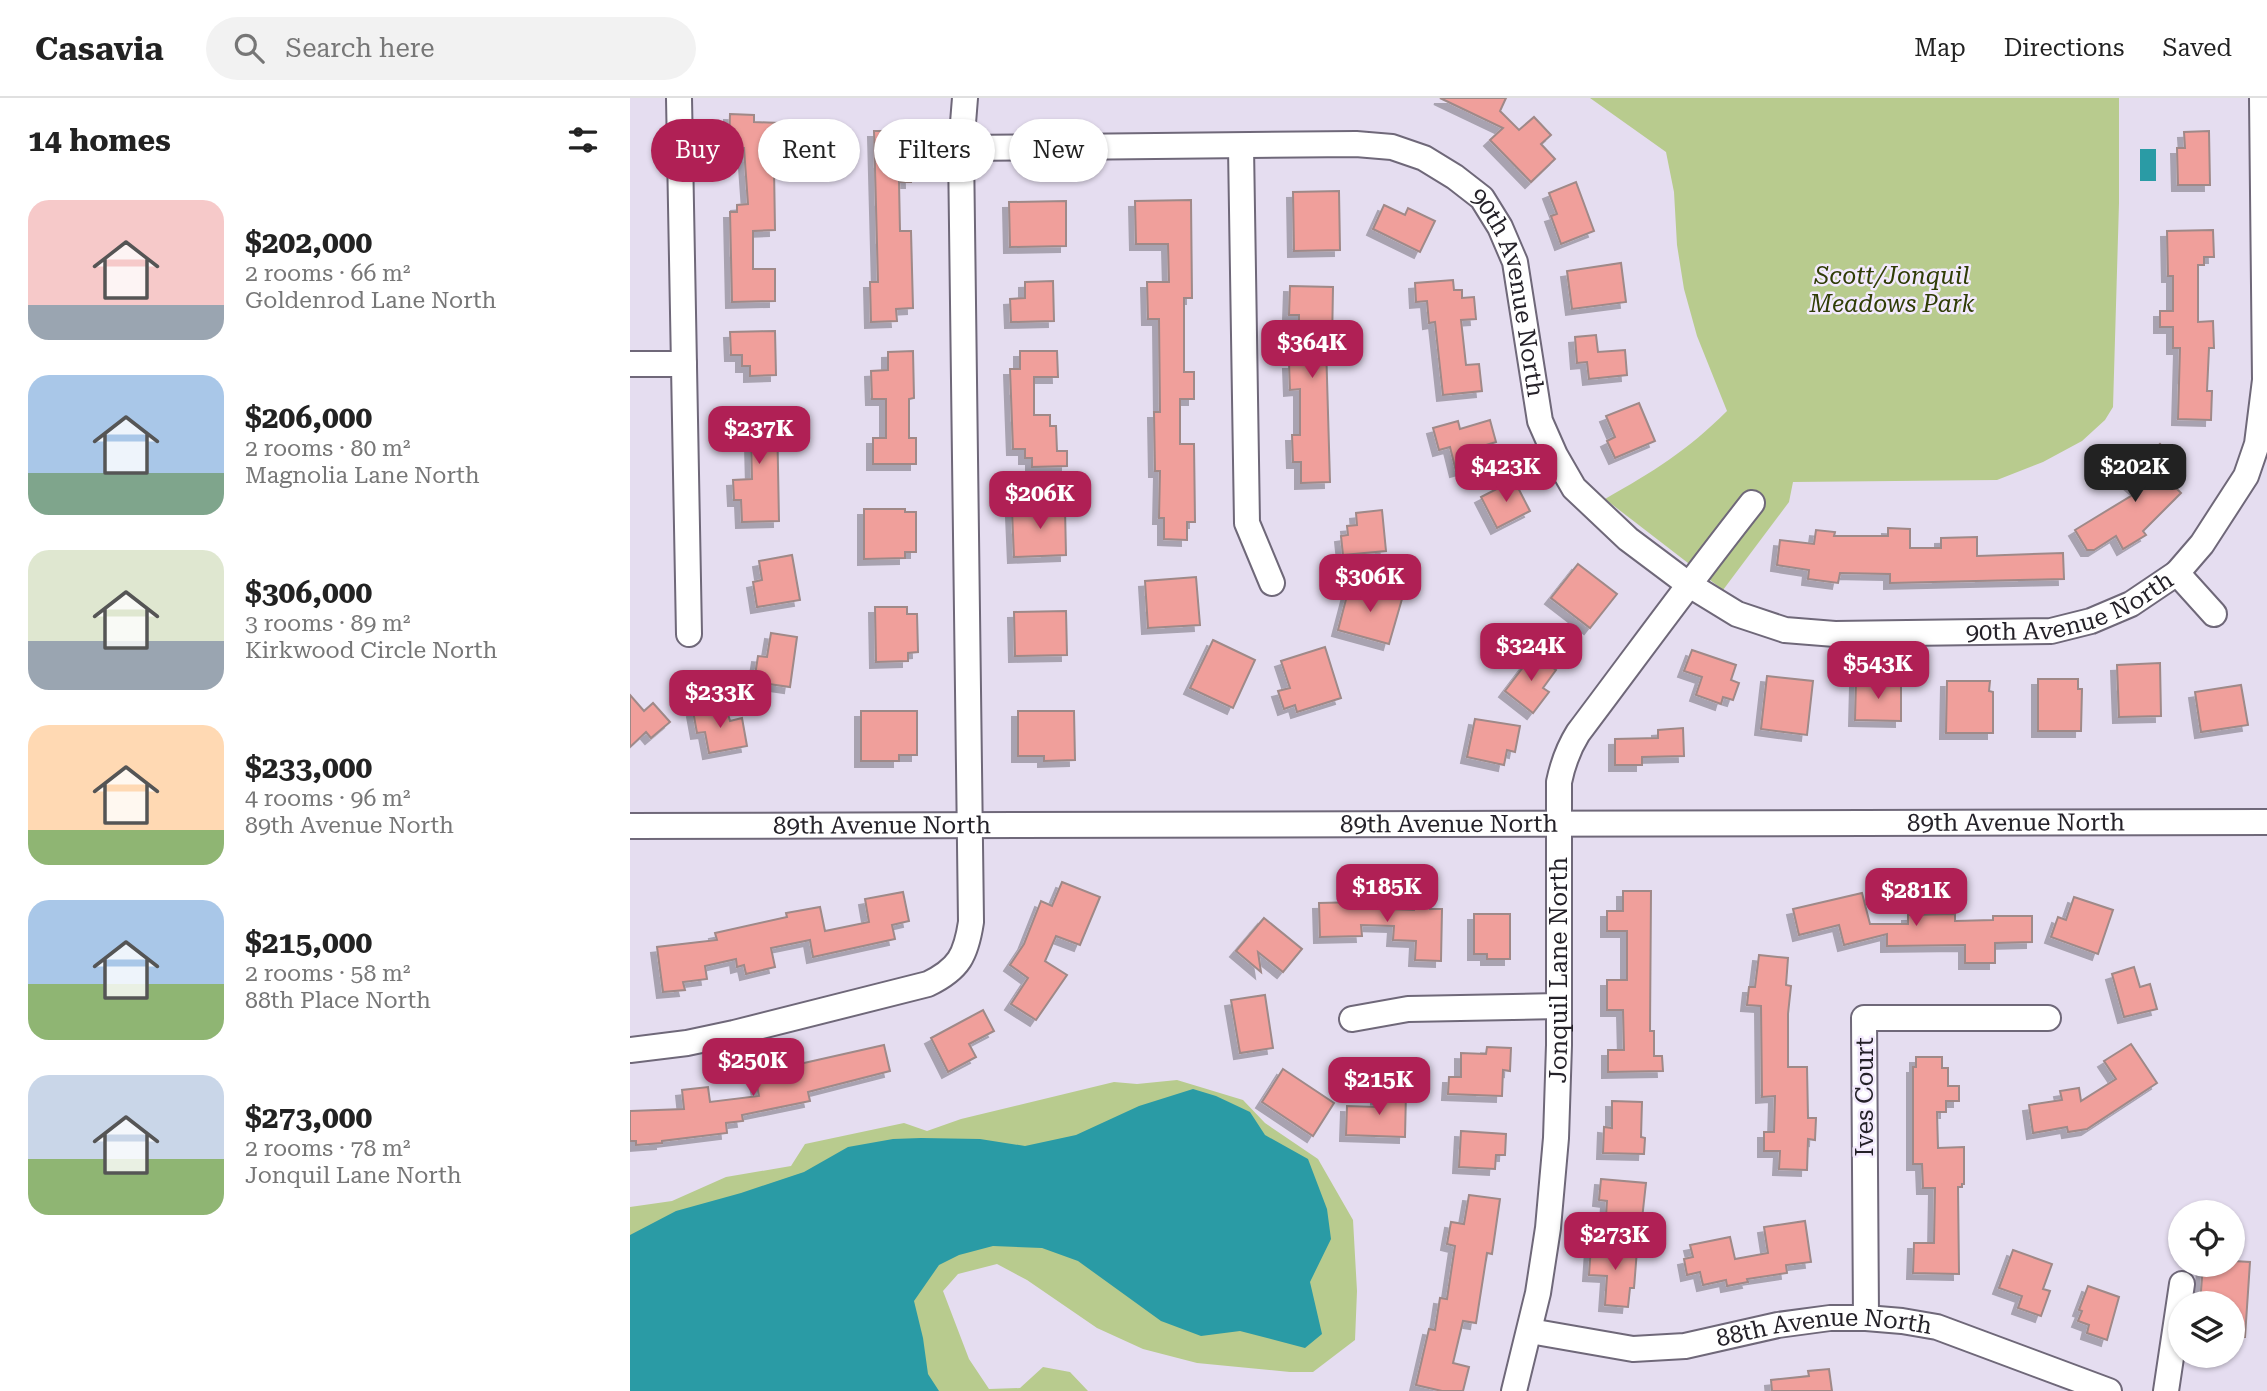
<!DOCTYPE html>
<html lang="en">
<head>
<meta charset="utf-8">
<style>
	body { margin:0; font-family:"Roboto Serif",serif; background:#f2f2f2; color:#222; height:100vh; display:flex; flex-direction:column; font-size:26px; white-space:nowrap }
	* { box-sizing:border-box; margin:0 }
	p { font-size:23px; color:#767676 }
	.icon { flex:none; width:38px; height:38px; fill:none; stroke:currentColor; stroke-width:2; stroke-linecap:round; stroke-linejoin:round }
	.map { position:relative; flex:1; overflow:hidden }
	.side { display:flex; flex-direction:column; background:#fff; width:630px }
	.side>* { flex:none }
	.top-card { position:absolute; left:21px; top:21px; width:665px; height:63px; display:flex; gap:14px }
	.fabs { position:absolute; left:1538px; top:1102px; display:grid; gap:14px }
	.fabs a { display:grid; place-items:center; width:77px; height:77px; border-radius:50%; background:#fff; box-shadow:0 2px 5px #0004; font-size:35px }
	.price { position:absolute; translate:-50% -60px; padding:0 16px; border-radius:14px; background:#b02055; color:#fff; font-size:23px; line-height:46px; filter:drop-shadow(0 2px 4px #0008) }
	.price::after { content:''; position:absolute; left:50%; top:42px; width:21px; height:16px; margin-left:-10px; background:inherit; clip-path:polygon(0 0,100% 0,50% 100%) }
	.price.on { background:#222; color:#fff }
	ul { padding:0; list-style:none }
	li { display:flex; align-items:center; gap:21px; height:175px; padding:0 28px }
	li span { display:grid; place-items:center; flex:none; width:196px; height:140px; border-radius:21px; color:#555 }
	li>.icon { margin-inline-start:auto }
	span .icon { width:84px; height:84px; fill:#fffc; stroke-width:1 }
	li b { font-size:30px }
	h2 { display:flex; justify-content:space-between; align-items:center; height:84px; padding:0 28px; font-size:30px }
	.pill { padding:0 24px; border-radius:32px; background:#fff; box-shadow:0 2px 5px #0004; font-size:24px; line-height:63px }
	.pill.on { background:#b02055; color:#fff }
	header { display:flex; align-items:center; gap:42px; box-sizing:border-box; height:98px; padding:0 35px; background:#fff; border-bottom:2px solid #e0e0e0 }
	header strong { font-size:33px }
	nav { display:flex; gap:38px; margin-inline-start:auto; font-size:24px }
	.search { width:490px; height:63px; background:#f2f2f2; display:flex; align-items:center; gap:18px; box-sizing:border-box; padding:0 24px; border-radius:38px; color:#767676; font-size:26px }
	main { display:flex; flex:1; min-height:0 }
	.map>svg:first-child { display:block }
	.green { fill:#b8cb8e }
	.water { fill:#2a9ba5 }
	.building { fill:#f09f9b; stroke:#9f8988; stroke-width:2; filter:url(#shadow) }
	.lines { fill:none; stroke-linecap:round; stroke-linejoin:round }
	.minor-casing { stroke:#6f6879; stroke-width:28 }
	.minor { stroke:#fff; stroke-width:24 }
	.labels { text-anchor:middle; stroke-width:5; stroke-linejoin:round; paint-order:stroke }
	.park-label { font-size:24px; font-style:italic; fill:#2f3c05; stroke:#f3eafd }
	.street-label { font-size:24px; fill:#242128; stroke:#f3eafd }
</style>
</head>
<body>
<header>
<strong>Casavia</strong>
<div class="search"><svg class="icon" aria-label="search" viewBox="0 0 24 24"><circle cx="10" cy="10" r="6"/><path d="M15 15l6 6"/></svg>Search here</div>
<nav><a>Map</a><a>Directions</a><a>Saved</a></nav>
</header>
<main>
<section class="side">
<h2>14 homes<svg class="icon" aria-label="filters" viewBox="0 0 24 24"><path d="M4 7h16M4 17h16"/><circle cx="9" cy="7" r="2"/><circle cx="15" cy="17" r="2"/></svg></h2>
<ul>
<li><span style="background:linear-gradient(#f6c9c9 75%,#9aa5b1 0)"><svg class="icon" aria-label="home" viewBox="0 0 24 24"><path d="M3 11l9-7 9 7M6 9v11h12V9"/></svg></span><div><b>$202,000</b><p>2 rooms · 66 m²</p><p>Goldenrod Lane North</p></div></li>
<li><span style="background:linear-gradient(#a9c7e8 70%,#7fa58c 0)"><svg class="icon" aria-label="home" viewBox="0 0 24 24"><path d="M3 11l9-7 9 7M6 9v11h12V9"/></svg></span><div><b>$206,000</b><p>2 rooms · 80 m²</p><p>Magnolia Lane North</p></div></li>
<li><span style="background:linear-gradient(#dfe7d0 65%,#9aa5b1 0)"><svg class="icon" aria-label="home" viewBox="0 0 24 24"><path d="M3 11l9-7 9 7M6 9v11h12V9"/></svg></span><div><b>$306,000</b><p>3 rooms · 89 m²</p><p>Kirkwood Circle North</p></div></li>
<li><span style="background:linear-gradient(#ffd9b3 75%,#8fb573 0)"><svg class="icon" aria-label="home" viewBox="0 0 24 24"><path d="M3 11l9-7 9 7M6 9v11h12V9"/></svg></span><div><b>$233,000</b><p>4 rooms · 96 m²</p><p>89th Avenue North</p></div></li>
<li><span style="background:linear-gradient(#a9c7e8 60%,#8fb573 0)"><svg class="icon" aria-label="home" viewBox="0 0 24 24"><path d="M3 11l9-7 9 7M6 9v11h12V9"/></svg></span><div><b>$215,000</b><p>2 rooms · 58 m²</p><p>88th Place North</p></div></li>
<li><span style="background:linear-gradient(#c9d6e8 60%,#8fb573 0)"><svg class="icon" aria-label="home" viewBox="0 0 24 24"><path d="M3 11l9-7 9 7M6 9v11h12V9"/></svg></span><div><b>$273,000</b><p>2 rooms · 78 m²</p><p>Jonquil Lane North</p></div></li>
</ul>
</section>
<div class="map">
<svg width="1637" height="1293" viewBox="0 0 1637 1293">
	<defs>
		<filter id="shadow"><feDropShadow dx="-6" dy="6" stdDeviation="0" flood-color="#0004"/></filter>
	</defs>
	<rect width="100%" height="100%" fill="#e5ddf0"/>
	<!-- green -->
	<g class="green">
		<path d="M960,0H1489V105L1483,309L1475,322L1452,343L1413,364L1367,382L1163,384L1159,404L1093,492L975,401C1024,373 1057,353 1097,313L1067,238L1054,191L1047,147L1044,94L1036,54Z"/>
		<path d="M547,982L613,1002L635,1025L688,1061L723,1122L727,1193L725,1242L683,1274H660L567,1265L513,1251L467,1230L397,1182L367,1166L328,1176L313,1193L339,1261L359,1291L390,1290L413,1269L440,1274L458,1293H0V1109L42,1103L96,1079L161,1068L175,1046L274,1025L297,1033L331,1021L484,984L507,986Z"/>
	</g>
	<!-- water -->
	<g class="water">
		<rect x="1510" y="51" width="16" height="32"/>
		<path d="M563,991L586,998L620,1014L635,1037L678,1061L697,1111L701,1141L680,1184L692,1236L675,1250L610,1233L571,1238L531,1223L448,1163L412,1150L363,1148L329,1157L309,1167L284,1203L293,1240L298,1276L309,1293H0V1137L46,1113L111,1095L174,1074L218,1049L263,1041L291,1040L350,1041L395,1048L446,1037L509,1008Z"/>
	</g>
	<!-- building -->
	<g class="building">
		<path d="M810,0H876L870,13L889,32L904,19L921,37L911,46L925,61L901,84L860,42L873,30Z"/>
		<path d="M100,16L124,17V24L150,25L149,71L144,70L145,132L123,133V171H145V203L102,204L100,114H107V107L118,106L114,50H99Z"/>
		<path d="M244,33H272V55H280L281,84H269L270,133H281L283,210L266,211L267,223L241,224L240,184H248Z"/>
		<path d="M1579,33L1580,87H1548L1547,50H1555L1554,34Z"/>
		<path d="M946,84L964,133L931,146L921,118L927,116L919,95Z"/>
		<path d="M709,93L710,152L664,153L663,94Z"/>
		<path d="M561,102L562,200H554V274H564V301H550V346H564L565,424H557V442L534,441V420H529L530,373H525L524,314H530L529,221H518L517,184H539L538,146H506L505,103Z"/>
		<path d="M436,103V148L380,149L379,104Z"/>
		<path d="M754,107L775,117L778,110L805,123L790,154L743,131Z"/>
		<path d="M1583,132L1584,159H1574V167H1568V224L1583,223L1584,250H1579L1577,293H1582L1581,322L1548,321L1550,250H1543V229H1530V213H1543V178H1538L1537,133Z"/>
		<path d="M991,165L996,204L942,211L937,173Z"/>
		<path d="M823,182L824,192H832V200L844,199L846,221L831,222L836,267L849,266L852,293L813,297L805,224L799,225L797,203L786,204L785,185Z"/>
		<path d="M423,183L424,223L381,224L380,201L395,200V184Z"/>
		<path d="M660,188L703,189L702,246H696L700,384L671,385V364H663L662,337H670V291L660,292L659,265H669V217H659Z"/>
		<path d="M145,233L146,277L120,278V268H112V257H101L100,234Z"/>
		<path d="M966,237L968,254L995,252L997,277L959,281L957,264L947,265L945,239Z"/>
		<path d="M283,253L284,300L279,301V340H286V366H243V340H256V301H242L241,273L258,272V254Z"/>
		<path d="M390,253H427L428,279H404V317H420V328H426L427,353H437V368L402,369V360H395V351H383L380,271H390Z"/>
		<path d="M1009,305L1025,343L985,360L977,343L985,339L976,318Z"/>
		<path d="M124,309L125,318L147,317L149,423L112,424L111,402H104L103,382L122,381L121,342H111V333H102V310Z"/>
		<path d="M860,322L866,344L853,348L858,364L826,373L820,349L809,352L803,330L828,323L830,331Z"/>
		<path d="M1530,346L1547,362V368L1536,380L1551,395L1513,433L1516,437L1493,451L1486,438L1464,452H1457L1445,432L1509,393L1495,381Z"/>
		<path d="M884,382L900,413L867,430L851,399Z"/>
		<path d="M421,399L422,410H435L436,457L384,459L382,413L406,412V400Z"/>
		<path d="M234,411H275V414H286V454H275V460L234,461Z"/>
		<path d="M752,412L756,453L713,457L711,438L718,437L717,428L727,427L726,415Z"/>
		<path d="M1258,430L1280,431V450H1311V440L1347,439V458L1433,455L1434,481L1260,485V476L1210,475L1208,485L1178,481L1179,472L1147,467L1150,442L1184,446L1186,432L1205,434L1204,438H1258Z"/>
		<path d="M162,457L170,502L127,509L123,484L132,482L129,463Z"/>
		<path d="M948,466L987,496L960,530L921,500Z"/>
		<path d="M566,479L570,527L518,530L515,483Z"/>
		<path d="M720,486L772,501L759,546L708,532Z"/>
		<path d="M245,509H277V516H287L288,554L278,555V563L246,564Z"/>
		<path d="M436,513L437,557L385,558L384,514Z"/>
		<path d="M141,535L167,539L160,589L124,584L128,558L137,559Z"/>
		<path d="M583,542L625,562L603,610L560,590Z"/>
		<path d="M695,549L711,600L667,614L665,607L654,611L648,593L660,590L651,563Z"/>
		<path d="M1062,552L1106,567L1101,582L1109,585L1103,602L1093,599L1091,606L1066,597L1072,579L1054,573Z"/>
		<path d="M903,556L926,572L913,590L919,594L903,615L875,593Z"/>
		<path d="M1530,565L1531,618L1489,619L1487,567Z"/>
		<path d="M1137,578L1183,583L1177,637L1131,631Z"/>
		<path d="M1408,581H1448V591H1452L1451,633H1408Z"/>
		<path d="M1226,583H1271V623L1225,622Z"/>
		<path d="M1317,583H1360L1359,593L1363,594V635H1316Z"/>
		<path d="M1611,587L1618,627L1571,634L1565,594Z"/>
		<path d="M0,597L14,613L23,605L40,624L21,640L16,634L0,649Z"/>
		<path d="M87,608L89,617L98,616L100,623L112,620L117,648L79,655L75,634L67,635L63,613Z"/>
		<path d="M231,613H287V657H269V663H231Z"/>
		<path d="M388,613H444L445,662L414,663V658H388Z"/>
		<path d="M845,621L890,628L885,654L877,652L874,667L837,659Z"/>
		<path d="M1053,630L1054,658L1012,659V667H985V641L1028,640V632Z"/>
		<path d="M432,784L470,799L450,847L426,838L415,863L437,877L406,922L381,906L398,880L380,867L394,846L411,803L422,808Z"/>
		<path d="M993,793H1021L1020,933H1024V958H1032L1033,973L978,974V952H994L993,912H977V882H997V833H977V813H993Z"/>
		<path d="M273,794L279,823L262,827L265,841L183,859L180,842L141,850L145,869L116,876L114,867L107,869L106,861L75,868L77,881L53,884L55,892L33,894L27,849L87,842L85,835L157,819L156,815L190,809L195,833L239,824L235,801Z"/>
		<path d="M1232,795L1240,826H1278V817L1325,816V823L1363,822V818H1402V844L1365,845V865H1335V847L1257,848V836L1214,847L1209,827L1169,837L1163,811Z"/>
		<path d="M1444,799L1483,812L1468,856L1421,839L1428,819L1436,822Z"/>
		<path d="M785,801H800V811H812L811,863L785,862L786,843L763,842L764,828L731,827L732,838L690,839L689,805L731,804V810L784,812Z"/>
		<path d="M844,816H880V861H857V856H844Z"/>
		<path d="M634,820L672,851L653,874L628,854L631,874L606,853Z"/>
		<path d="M1129,857L1158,860L1156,887L1161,888L1158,916V969H1177L1178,1020H1186L1185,1042L1178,1041L1177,1072L1149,1071L1150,1053H1134V1034H1144L1145,998L1132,999L1131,908L1117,907L1119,889H1125Z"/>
		<path d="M1504,869L1510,889L1520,886L1527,911L1494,919L1482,876Z"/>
		<path d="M635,897L643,950L610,955L601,902Z"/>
		<path d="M353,912L364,933L339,946L346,959L318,974L301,940Z"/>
		<path d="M1501,946L1527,985L1457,1031L1438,1034L1437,1029L1403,1035L1399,1007L1432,1002L1430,993L1449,990L1451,1003L1486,981L1474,963Z"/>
		<path d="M254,947L260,973L178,994L180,1003L112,1017L113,1023L96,1025L97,1035L32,1043V1045L6,1047V1043H0V1013L54,1011L52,992L78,989L80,1004L129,998L126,983L157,977L156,969Z"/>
		<path d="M857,949L881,950L880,973L873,972L872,998L818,996L819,979H831V955L856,956Z"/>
		<path d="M1286,959H1312V970H1318V988H1329V1003H1316V1014H1307L1308,1050L1334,1049V1086H1332V1089H1328L1329,1176L1283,1175L1284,1145H1304L1305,1090H1293L1292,1066H1283V969H1286Z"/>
		<path d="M653,971L704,1005L683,1038L632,1004Z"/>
		<path d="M747,993L776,994L775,1039L716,1037L717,1008L747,1009Z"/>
		<path d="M982,1003L1012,1004L1011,1039L1015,1040L1014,1056L973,1055L974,1029L982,1030Z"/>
		<path d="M831,1033L876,1036L875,1057H866L865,1071L829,1069Z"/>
		<path d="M971,1081L1016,1085L1012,1121L976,1118L977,1103L969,1102Z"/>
		<path d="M839,1097L870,1101L862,1156L857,1155L846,1225L833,1223L823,1265L839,1269L833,1293H812L786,1287L799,1231L805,1232L810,1200L817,1201L825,1148L817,1146L821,1124L834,1126Z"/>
		<path d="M1175,1123L1181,1164L1156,1167L1157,1175L1117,1181L1118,1184L1097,1188L1096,1182L1073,1187L1070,1174L1057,1177L1054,1161L1063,1159L1060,1147L1100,1139L1105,1161L1138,1155L1134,1129Z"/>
		<path d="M961,1148L1007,1152L1004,1190H1000L998,1209L975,1207L977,1178L959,1177Z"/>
		<path d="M1383,1152L1422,1166L1413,1191L1420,1193L1411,1218L1388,1210L1392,1198L1369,1190Z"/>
		<path d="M1603,1163L1620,1164L1615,1239H1603V1206H1570L1573,1167H1603Z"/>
		<path d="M1458,1188L1489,1199L1477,1242L1457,1235L1459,1227L1448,1223L1452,1213L1449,1212Z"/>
		<path d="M1199,1271L1202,1293H1142L1141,1282L1179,1278L1178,1273Z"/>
	</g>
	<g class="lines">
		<defs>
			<g id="minor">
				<path d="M49,0L59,536"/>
				<path d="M611,49L617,425L642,485"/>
				<path id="s1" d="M331,50L726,46L762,49L794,60L825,79L852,100L870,129L885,164L910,323L925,357L944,390L998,441L1058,486L1107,516L1155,532L1205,536L1421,533L1461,523L1501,506L1547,475L1584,516"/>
				<path d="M0,266H54"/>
				<path d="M1547,475L1572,446L1616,378L1627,346L1635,282L1632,0"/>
				<path id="s2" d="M0,728L1637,724"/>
				<path d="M722,921L778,911L929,908"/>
				<path d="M0,952L57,945L104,935L298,886C329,871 336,857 341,824L331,50L335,0"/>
				<path d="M1236,1220L1234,920H1418"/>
				<path id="s3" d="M900,1233L1003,1251L1055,1248L1148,1227L1200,1220H1236L1272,1223L1307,1229L1479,1293"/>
				<path id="s4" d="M884,1293L908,1195L918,1130L926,1040L929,947V684C933,665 938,651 948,635C1006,558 1062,481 1122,405"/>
				<path d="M1536,1293L1552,1186"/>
			</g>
		</defs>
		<!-- minor casing -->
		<use href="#minor" class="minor-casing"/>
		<!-- minor -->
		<use href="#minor" class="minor"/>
	</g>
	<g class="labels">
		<!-- park labels -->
		<g class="park-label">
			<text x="1262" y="186">Scott/Jonquil<tspan x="1262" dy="28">Meadows Park</tspan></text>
		</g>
		<!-- street labels -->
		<g class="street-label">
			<text dy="8" stroke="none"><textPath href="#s1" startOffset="635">90th Avenue North</textPath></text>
			<text dy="8" stroke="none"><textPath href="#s1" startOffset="1391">90th Avenue North</textPath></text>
			<text dy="8" stroke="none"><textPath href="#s2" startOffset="1386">89th Avenue North</textPath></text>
			<text dy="8" stroke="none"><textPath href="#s2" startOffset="819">89th Avenue North</textPath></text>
			<text dy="8" stroke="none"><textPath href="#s2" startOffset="252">89th Avenue North</textPath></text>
			<text dy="8" stroke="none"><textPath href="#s4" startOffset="425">Jonquil Lane North</textPath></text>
			<text transform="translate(1235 999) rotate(-90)" y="8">Ives Court</text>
			<text dy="8" stroke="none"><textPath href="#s3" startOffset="298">88th Avenue North</textPath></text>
		</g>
	</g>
</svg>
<div class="fabs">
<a><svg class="icon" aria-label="locate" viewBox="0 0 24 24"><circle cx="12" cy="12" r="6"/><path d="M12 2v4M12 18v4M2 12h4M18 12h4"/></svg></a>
<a><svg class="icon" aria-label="layers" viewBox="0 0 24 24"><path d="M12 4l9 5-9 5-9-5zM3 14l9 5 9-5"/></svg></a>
</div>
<b class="price" style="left:682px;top:282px">$364K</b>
<b class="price" style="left:129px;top:368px">$237K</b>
<b class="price" style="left:876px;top:406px">$423K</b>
<b class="price on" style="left:1505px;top:406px">$202K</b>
<b class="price" style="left:410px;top:433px">$206K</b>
<b class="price" style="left:740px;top:516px">$306K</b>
<b class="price" style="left:901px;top:585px">$324K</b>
<b class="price" style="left:1248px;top:603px">$543K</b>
<b class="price" style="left:90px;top:632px">$233K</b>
<b class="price" style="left:757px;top:826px">$185K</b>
<b class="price" style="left:1286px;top:830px">$281K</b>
<b class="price" style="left:123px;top:1000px">$250K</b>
<b class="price" style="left:749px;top:1019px">$215K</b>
<b class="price" style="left:985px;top:1174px">$273K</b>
<div class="top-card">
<a class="pill on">Buy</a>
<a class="pill">Rent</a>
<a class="pill">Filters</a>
<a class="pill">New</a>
</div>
</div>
</main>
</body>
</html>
